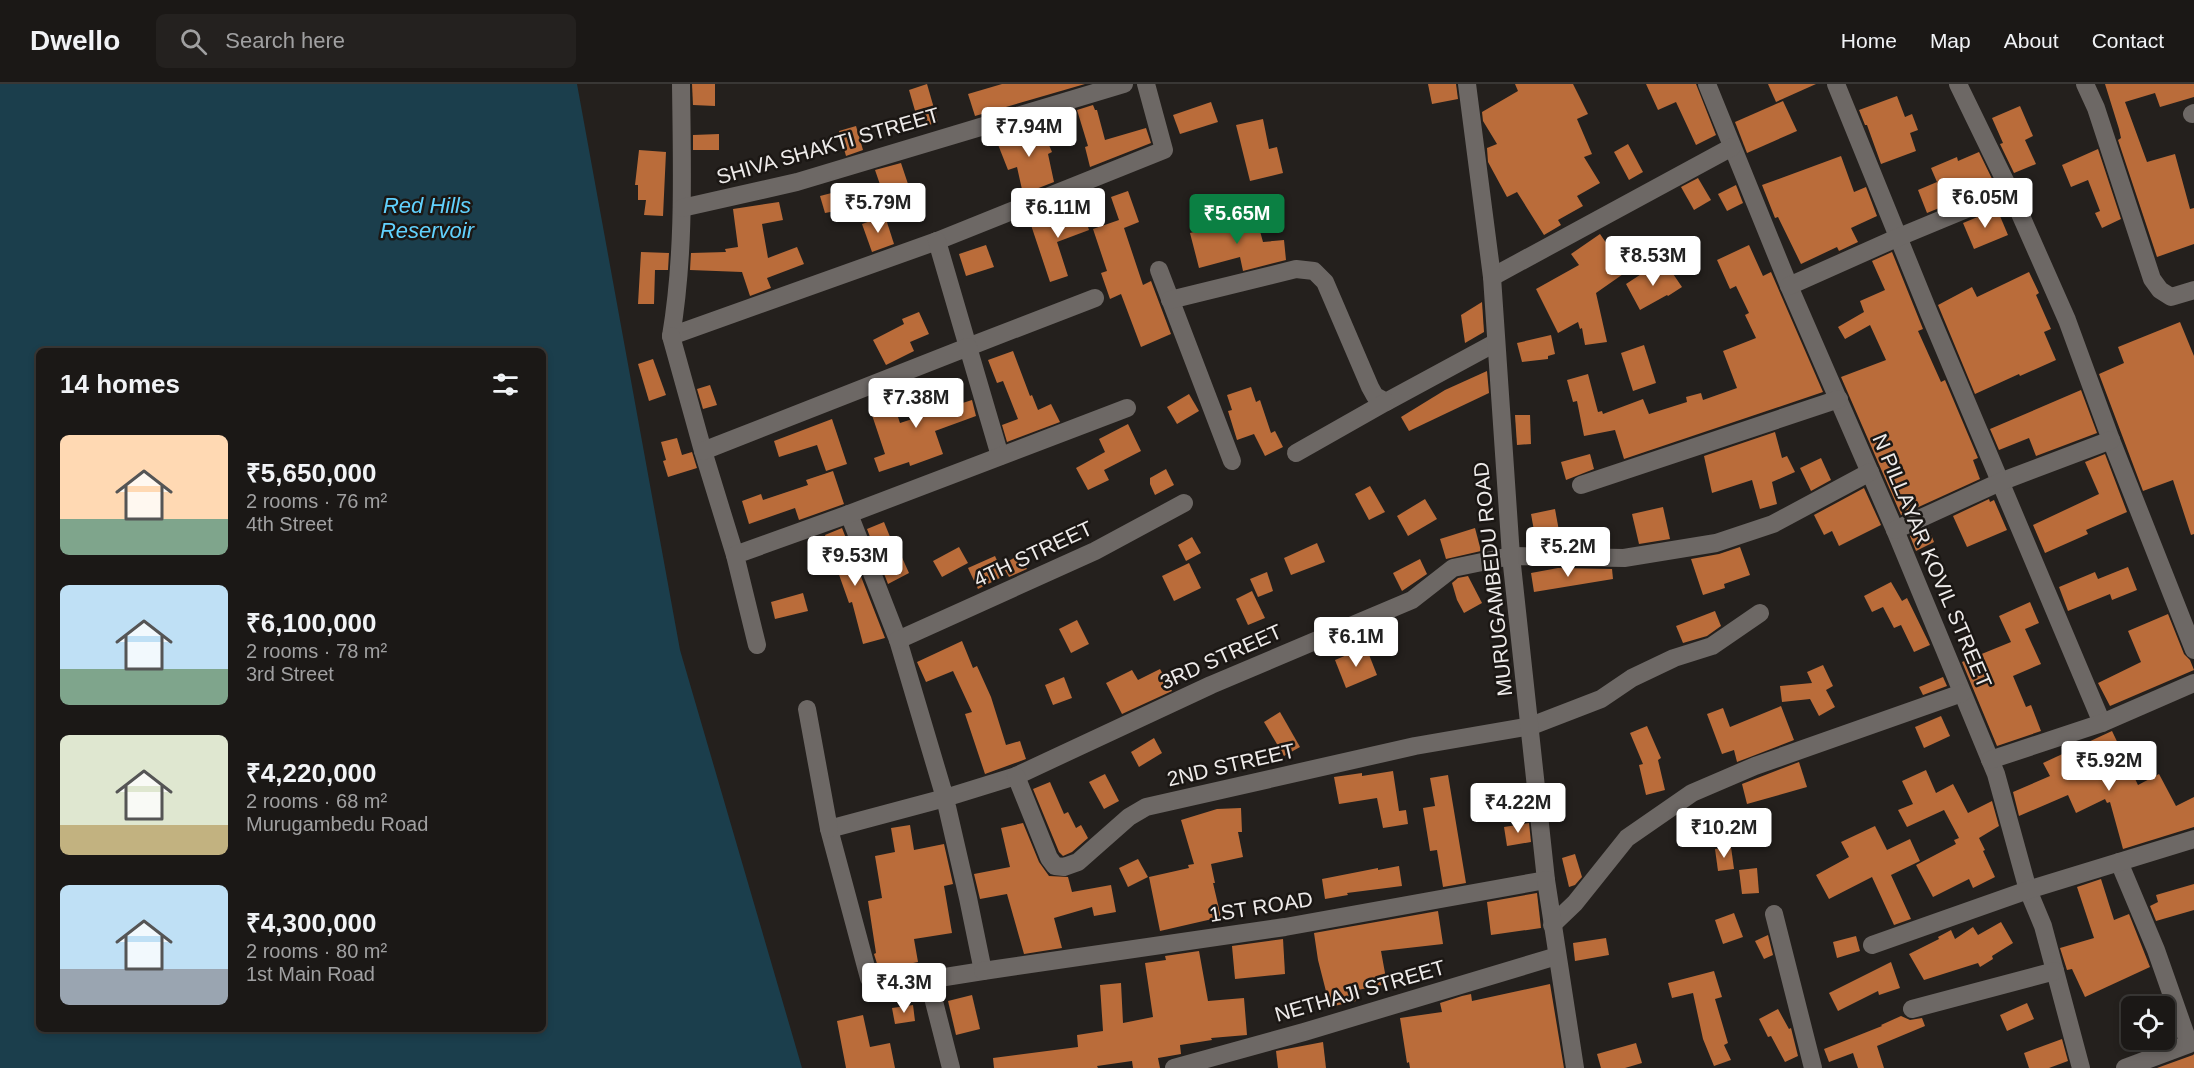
<!DOCTYPE html>
<html lang="en">
<head>
<meta charset="utf-8">
<style>
	body { margin:0; font-family:Arial,sans-serif; background:#24211f; color:#f1f3f6; height:100vh; display:flex; flex-direction:column; font-size:22px; white-space:nowrap }
	* { box-sizing:border-box; margin:0 }
	p { font-size:20px; color:#a0a0a1 }
	.icon { flex:none; width:33px; height:33px; fill:none; stroke:currentColor; stroke-width:2; stroke-linecap:round; stroke-linejoin:round }
	.map { position:relative; flex:1; overflow:hidden }
	.panel { position:absolute; left:36px; top:264px; width:510px; height:684px; display:flex; flex-direction:column; background:#1b1816; border-radius:9px; box-shadow:0 3px 9px #0003,0 0 0 2px #393735 }
	.panel>* { flex:none }
	.tools { position:absolute; left:2121px; top:912px; display:grid; gap:12px }
	.tools a { display:grid; place-items:center; width:54px; height:54px; border-radius:9px; background:#1b1816; box-shadow:0 3px 9px #0003,0 0 0 2px #393735; font-size:30px }
	.price { position:absolute; translate:-50% -51px; padding:0 14px; border-radius:6px; background:#fff; color:#222; font-size:20px; line-height:39px; filter:drop-shadow(0 2px 3px #0008) }
	.price::after { content:''; position:absolute; left:50%; top:36px; width:18px; height:14px; margin-left:-9px; background:inherit; clip-path:polygon(0 0,100% 0,50% 100%) }
	.price.current { background:#0b8043; color:#fff }
	ul { padding:0; list-style:none }
	li { display:flex; align-items:center; gap:18px; height:150px; padding:0 24px }
	li span { display:grid; place-items:center; flex:none; width:168px; height:120px; border-radius:9px; color:#555 }
	li>.icon { margin-inline-start:auto }
	span .icon { width:72px; height:72px; fill:#fffc; stroke-width:1 }
	li b { font-size:26px }
	h2 { display:flex; justify-content:space-between; align-items:center; height:72px; padding:0 24px; font-size:26px }
	header { display:flex; align-items:center; gap:36px; box-sizing:border-box; height:84px; padding:0 30px; background:#1b1816; border-bottom:2px solid #393735 }
	header strong { font-size:28px }
	nav { display:flex; gap:33px; margin-inline-start:auto; font-size:21px }
	.search { width:420px; height:54px; background:#24211f; display:flex; align-items:center; gap:15px; box-sizing:border-box; padding:0 21px; border-radius:9px; color:#a0a0a1; font-size:22px }
	.map>svg:first-child { display:block }
	.water { fill:#1b3e4c; fill-rule:evenodd }
	.building { fill:#ba6c3a }
	.lines { fill:none; stroke-linecap:round; stroke-linejoin:round }
	.street { stroke:#6d6865; stroke-width:18 }
	.secondary { stroke:#6d6865; stroke-width:18 }
	.labels { text-anchor:middle; stroke-width:5; stroke-linejoin:round; paint-order:stroke }
	.street-label { font-size:21px; fill:#eeebea; stroke:#1b1714 }
	.water-label { font-size:22px; font-style:italic; fill:#61d1fd; stroke:#1b1714 }
</style>
</head>
<body>
<header>
<strong>Dwello</strong>
<div class="search"><svg class="icon" aria-label="search" viewBox="0 0 24 24"><circle cx="10" cy="10" r="6"/><path d="M15 15l6 6"/></svg>Search here</div>
<nav><a>Home</a><a>Map</a><a>About</a><a>Contact</a></nav>
</header>
<div class="map">
<svg width="2194" height="984" viewBox="0 0 2194 984">
	<rect width="100%" height="100%" fill="#24201d"/>
	<!-- water -->
	<path class="water" d="M0,0H577L680,566L802,984H0ZM39,267H543V945H39Z"/>
	<!-- building -->
	<g class="building">
		<path d="M692,0H715V22L693,21Z"/>
		<path d="M927,0L938,38L920,44L909,6Z"/>
		<path d="M1002,0H1085L975,32L968,10Z"/>
		<path d="M1428,0H1456L1458,15L1432,20Z"/>
		<path d="M1515,0H1573L1588,30L1577,35L1592,70L1584,73L1600,99L1577,112L1583,122L1558,136L1561,141L1544,151L1517,108L1507,113L1488,78L1487,64L1497,60L1483,37L1482,28L1518,7Z"/>
		<path d="M1646,0H1696L1716,51L1696,61L1676,18L1658,26Z"/>
		<path d="M1768,0H1816L1776,18Z"/>
		<path d="M2105,0H2194V13L2160,23L2155,9L2125,18L2147,78L2175,70L2190,125L2194,124V160L2157,173L2118,56L2121,54L2119,45Z"/>
		<path d="M1897,12L1905,33L1912,30L1918,46L1910,49L1916,67L1881,80L1867,41H1865L1859,26Z"/>
		<path d="M1783,17L1797,47L1747,69L1735,38Z"/>
		<path d="M1211,18L1218,38L1180,50L1173,31Z"/>
		<path d="M1093,21L1095,26H1097L1105,56L1146,44L1151,59L1090,83L1085,63L1088,62L1077,26Z"/>
		<path d="M2020,22L2033,52L2025,56L2036,80L2014,89L2000,60L2003,59L1992,34Z"/>
		<path d="M1263,35L1269,65L1277,63L1283,89L1250,97L1236,41Z"/>
		<path d="M1040,40L1052,68L1048,70L1054,98L1023,110L1017,83L1008,86L997,58Z"/>
		<path d="M856,42L863,66L846,72L839,47Z"/>
		<path d="M719,50V66H693V51Z"/>
		<path d="M1628,60L1643,88L1629,96L1614,68Z"/>
		<path d="M2098,65L2121,135L2102,144L2095,129L2100,127L2088,96L2071,103L2062,81Z"/>
		<path d="M639,66L666,68L663,132L644,131L646,116H638V101H635Z"/>
		<path d="M1979,68L1995,101L1927,129L1918,106L1937,98L1931,84L1957,73L1958,77Z"/>
		<path d="M1841,72L1854,108L1866,103L1877,132L1851,144L1858,158L1839,167L1837,163L1801,180L1778,133L1775,134L1762,101Z"/>
		<path d="M901,79L911,109L886,118L875,86Z"/>
		<path d="M1698,94L1711,116L1694,126L1681,103Z"/>
		<path d="M1736,101L1743,119L1727,127L1718,110Z"/>
		<path d="M847,105L852,124L825,129L820,112Z"/>
		<path d="M1128,107L1139,138L1124,144L1143,201L1151,197L1171,250L1141,263L1121,210L1110,215L1101,189L1107,187L1093,145L1119,136L1111,113Z"/>
		<path d="M779,118L783,136L762,140L768,174L797,163L804,180L767,194L771,204L750,212L742,188L690,186L691,169L726,168L725,165L738,163L733,125Z"/>
		<path d="M1081,121L1089,146L1057,158L1068,192L1050,198L1031,141L1067,130L1066,126Z"/>
		<path d="M1997,125L2008,151L1974,165L1963,139Z"/>
		<path d="M1255,129L1263,158L1284,156L1286,176L1243,187L1240,173L1199,184L1190,149L1232,138L1231,136Z"/>
		<path d="M885,132L894,160L872,168L862,140Z"/>
		<path d="M1600,150L1626,188L1596,209L1607,258L1585,261L1582,244L1580,245L1578,238L1558,249L1536,205L1579,181L1571,170Z"/>
		<path d="M986,161L994,183L966,192L959,170Z"/>
		<path d="M1749,161L1763,192L1771,188L1823,308L1624,375L1615,346L1584,352L1577,317L1573,318L1567,296L1588,290L1598,328L1602,327L1603,330L1643,315L1649,330L1687,318L1686,313L1701,309L1703,316L1737,304L1723,267L1756,254L1745,231L1749,229L1736,202L1730,205L1717,176Z"/>
		<path d="M641,168L669,169L668,186H655L654,220H638Z"/>
		<path d="M1892,168L1923,245L1918,247L1941,298L1945,296L1978,374L1973,376L1980,395L1901,431L1841,293L1886,276L1870,241L1845,255L1838,243L1864,228L1860,217L1885,206L1872,177Z"/>
		<path d="M1667,181L1682,203L1668,212L1667,211L1640,226L1626,200L1649,185L1652,190Z"/>
		<path d="M2029,188L2039,209L2036,211L2051,245L2044,248L2056,276L2020,292L2019,290L1975,310L1938,221L1972,203L1977,213Z"/>
		<path d="M1482,218L1484,248L1465,259L1461,231Z"/>
		<path d="M919,228L929,250L910,258L914,267L886,281L873,256L904,240L902,235Z"/>
		<path d="M2180,238L2194,272V450L2191,451L2173,396L2143,407L2099,290L2124,279L2118,263Z"/>
		<path d="M1551,251L1555,270L1548,272V275L1522,278L1517,259Z"/>
		<path d="M1644,261L1656,299L1633,307L1621,269Z"/>
		<path d="M1013,267L1030,312L1032,311L1038,326L1051,320L1060,338L1007,358L1002,341L1018,335L1003,297L997,299L988,276Z"/>
		<path d="M653,275L666,311L649,317L638,280Z"/>
		<path d="M1487,287L1489,309L1409,347L1401,333L1445,306Z"/>
		<path d="M940,294L950,323L972,316L976,332L935,347L943,370L910,382L909,378L879,388L874,374L885,370L869,322L892,315L900,339L934,328L924,299Z"/>
		<path d="M710,301L717,321L703,325L697,305Z"/>
		<path d="M1251,303L1256,318L1260,316L1271,349L1275,347L1283,363L1265,372L1254,350L1237,356L1228,327L1232,326L1227,311Z"/>
		<path d="M2081,306L2097,349L2036,372L2029,354L1999,366L1990,345Z"/>
		<path d="M1189,310L1199,327L1177,340L1167,323Z"/>
		<path d="M1515,331H1530L1531,360L1517,361Z"/>
		<path d="M832,335L847,380L826,387L817,361L779,373L774,357Z"/>
		<path d="M1128,340L1141,367L1104,386L1109,396L1088,406L1076,384L1105,368L1099,355Z"/>
		<path d="M1775,348L1782,374L1787,372L1795,388L1772,398L1777,420L1760,425L1752,396L1712,409L1704,372Z"/>
		<path d="M677,354L682,371L692,368L697,384L668,393L663,377L666,376L661,358Z"/>
		<path d="M1590,370L1594,385L1566,396L1561,378Z"/>
		<path d="M2105,370L2127,428L2086,446L2088,450L2045,469L2033,441L2099,410L2085,378Z"/>
		<path d="M1821,374L1831,396L1811,407L1800,384Z"/>
		<path d="M1166,385L1174,401L1155,411L1150,400V394Z"/>
		<path d="M833,387L844,420L799,436L795,424L749,440L742,417L761,410L763,416L808,401L806,396Z"/>
		<path d="M1370,402L1385,428L1369,436L1355,410Z"/>
		<path d="M1864,404L1881,441L1839,462L1832,447L1824,451L1814,431Z"/>
		<path d="M1425,415L1437,435L1408,452L1397,432Z"/>
		<path d="M1989,415L1990,418L1994,416L2007,446L1967,463L1953,432Z"/>
		<path d="M1663,423L1670,455L1639,460L1632,430Z"/>
		<path d="M1555,425L1559,447L1535,452L1531,430Z"/>
		<path d="M884,438L897,470L900,469L909,489L888,500L867,445Z"/>
		<path d="M1928,443L1934,458L1916,467L1910,452Z"/>
		<path d="M842,444L885,554L863,560L852,518L849,519L825,451Z"/>
		<path d="M1475,444L1481,467L1446,475L1440,455Z"/>
		<path d="M1192,453L1201,469L1186,477L1178,461Z"/>
		<path d="M1317,459L1325,478L1291,491L1284,474Z"/>
		<path d="M959,463L968,479L942,493L933,477Z"/>
		<path d="M1740,463L1750,491L1724,500L1725,504L1703,511L1691,475L1719,470Z"/>
		<path d="M1019,471L1027,485L1009,493L1002,481Z"/>
		<path d="M995,472L1004,492L978,505L968,484Z"/>
		<path d="M1420,475L1427,490L1402,507L1393,489Z"/>
		<path d="M1189,479L1201,504L1174,517L1162,492Z"/>
		<path d="M2128,483L2137,506L2112,516L2110,510L2068,527L2059,503L2095,488L2098,495Z"/>
		<path d="M1558,484L1612,485L1613,495L1534,508L1531,489Z"/>
		<path d="M1267,488L1273,507L1258,513L1250,495Z"/>
		<path d="M1468,492L1482,519L1464,529L1457,516L1452,499L1458,494Z"/>
		<path d="M1891,498L1902,517L1907,514L1930,561L1914,568L1901,541L1894,544L1883,523L1872,528L1864,512Z"/>
		<path d="M1252,507L1265,534L1248,541L1236,515Z"/>
		<path d="M803,509L808,527L775,535L771,518Z"/>
		<path d="M2030,518L2039,539L2025,545L2041,580L2013,592L2026,623L2031,621L2041,647L1997,662L1962,578L2011,558L1999,532Z"/>
		<path d="M1715,527L1721,542L1707,552L1683,559L1676,542Z"/>
		<path d="M2168,530L2184,570L2190,576L2194,586L2110,622L2098,599L2141,578L2128,547Z"/>
		<path d="M1077,536L1089,560L1071,569L1059,545Z"/>
		<path d="M962,557L973,584L977,582L991,613L1006,661L1020,657L1026,675L985,690L965,630L972,628L953,587L926,598L917,578Z"/>
		<path d="M1366,563L1377,591L1346,604L1335,576Z"/>
		<path d="M1823,581L1833,602L1826,606L1835,623L1819,632L1810,615L1782,618L1780,602L1812,599L1807,588Z"/>
		<path d="M1160,585L1172,607L1122,630L1106,599L1132,586L1138,596Z"/>
		<path d="M1064,593L1072,614L1053,621L1045,601Z"/>
		<path d="M1943,593L1947,602L1923,611L1919,603Z"/>
		<path d="M1781,622L1794,656L1737,678L1734,666L1722,670L1707,630L1723,624L1730,643Z"/>
		<path d="M1280,628L1300,663L1284,672L1264,638Z"/>
		<path d="M1941,632L1950,652L1924,664L1915,643Z"/>
		<path d="M1647,642L1661,674L1658,676L1665,706L1646,711L1639,681L1643,680L1630,649Z"/>
		<path d="M2112,647L2138,701L2159,690L2176,722L2194,713V743L2123,765L2110,718L2107,719L2105,715L2076,729L2068,711L2019,732L2013,708L2050,692L2043,679Z"/>
		<path d="M1154,654L1162,669L1139,683L1131,668Z"/>
		<path d="M1799,678L1807,703L1747,720L1742,700Z"/>
		<path d="M1926,686L1936,709L1953,700L1968,729L1992,717L1999,742L1979,754L1985,766L1983,767L1995,793L1973,804L1969,795L1933,813L1916,781L1956,760L1954,756L1959,754L1944,726L1907,743L1898,726L1913,720L1902,697Z"/>
		<path d="M1393,687L1399,727L1406,726L1408,740L1383,744L1377,714L1339,720L1334,693L1362,689V692Z"/>
		<path d="M1105,690L1119,717L1104,725L1089,698Z"/>
		<path d="M1448,691L1466,799L1443,803L1437,766L1430,767L1423,724L1435,722L1430,694Z"/>
		<path d="M1050,698L1064,730L1068,728L1076,744L1081,741L1088,754L1072,768L1063,772L1059,768L1033,705Z"/>
		<path d="M1241,724L1242,748H1238L1243,773L1211,780L1215,799H1213L1221,833L1160,847L1149,793L1189,784L1188,781L1194,780L1181,736L1217,725Z"/>
		<path d="M1023,739L1039,778L1049,792L1068,793L1072,808L1111,801L1116,828L1094,832L1092,823L1054,834L1062,864L1024,870L1007,810L980,815L974,790L1010,783L1001,744Z"/>
		<path d="M1529,739L1531,758L1507,762L1504,743Z"/>
		<path d="M910,741L914,766L944,760L953,800L944,802L952,849L914,855L918,878L879,886L874,870L876,869L868,817L882,814L875,772L895,768L891,744Z"/>
		<path d="M1875,742L1887,766L1910,755L1920,777L1891,791L1911,835L1894,841L1872,793L1829,815L1816,791L1849,773L1841,758Z"/>
		<path d="M1731,763L1734,785L1718,787L1715,765Z"/>
		<path d="M1575,770L1582,793L1575,801L1569,803L1562,774Z"/>
		<path d="M1138,775L1148,793L1128,803L1119,784Z"/>
		<path d="M1399,782L1402,802L1347,809L1348,811L1325,815L1322,795L1378,784V786Z"/>
		<path d="M1757,784L1759,809L1742,810L1739,786Z"/>
		<path d="M2101,795L2114,836L2129,830L2150,883L2085,913L2072,885L2067,886L2060,864L2094,854L2077,803Z"/>
		<path d="M2194,800V826L2156,837L2150,822L2158,818L2156,811Z"/>
		<path d="M1537,809L1541,844L1491,851L1487,818Z"/>
		<path d="M1438,827L1443,860L1381,867L1387,900L1353,907L1356,917L1330,923L1318,876L1314,849Z"/>
		<path d="M1734,829L1743,853L1723,860L1715,836Z"/>
		<path d="M2001,838L2013,859L1992,872L1993,875L1980,883L1978,879L1924,896L1909,870L1939,855L1938,853L1951,846L1955,855L1973,843L1978,851Z"/>
		<path d="M1768,851L1773,871L1764,875L1755,857Z"/>
		<path d="M1856,852L1860,867L1837,874L1833,858Z"/>
		<path d="M1606,854L1609,871L1575,877L1573,859Z"/>
		<path d="M1283,855L1285,890L1235,895L1232,862Z"/>
		<path d="M1199,867L1208,917L1244,914L1247,951L1211,954L1212,956L1180,961L1181,970L1158,974L1160,984H1133L1132,977L1097,982L1098,984H994L993,974L1078,963L1077,951L1103,947L1100,901L1121,899L1123,939L1153,933L1145,879L1166,876L1165,872Z"/>
		<path d="M1891,878L1900,904L1879,911L1878,907L1838,927L1829,909Z"/>
		<path d="M1714,887L1722,913L1715,915L1728,959L1724,961L1731,976L1714,982L1703,955L1693,909L1672,914L1668,899Z"/>
		<path d="M1550,900L1564,984H1410L1409,978L1407,979L1400,934L1442,928L1440,919L1462,912L1471,910L1472,917Z"/>
		<path d="M972,911L980,945L956,951L948,917Z"/>
		<path d="M2027,919L2034,935L2007,947L2000,931Z"/>
		<path d="M913,921L915,937L895,940L892,924Z"/>
		<path d="M1778,925L1789,945L1791,944L1798,972L1785,978L1771,952L1768,953L1759,935Z"/>
		<path d="M863,931L870,963L890,959L895,984H846L837,937Z"/>
		<path d="M1901,932L1910,936L1922,934L1925,942L1877,962L1884,984H1858L1853,969L1829,978L1824,965L1882,942L1881,941Z"/>
		<path d="M2062,955L2068,977L2049,984H2029L2024,969Z"/>
		<path d="M1323,958L1326,984H1278L1276,967Z"/>
		<path d="M1636,959L1642,979L1625,984H1601L1597,970Z"/>
		<path d="M2194,970V984H2157L2193,971Z"/>
	</g>
	<g class="lines">
		<!-- street -->
		<g class="street">
			<path d="M681,0C682,84 685,169 671,252L937,157L1164,66L1146,0"/>
			<path d="M1707,0L1789,202L1895,446L1996,690L2028,806L2043,842L2081,984"/>
			<path d="M1836,0L1929,229L2102,639"/>
			<path d="M1958,0L2010,107"/>
			<path d="M2085,0L2096,24L2152,195L2160,206L2171,213L2194,206"/>
			<path d="M2192,30L2194,29"/>
			<path d="M682,124L797,98L1124,0"/>
			<path d="M937,157L968,263L1095,214"/>
			<path d="M1159,186L1232,377"/>
			<path d="M1492,193L1732,63"/>
			<path d="M1789,202L1899,153L2010,107L2067,236L2111,356L2194,566"/>
			<path d="M1170,216L1296,185L1314,187L1325,198L1370,303L1375,312L1386,318L1495,259"/>
			<path d="M671,252L703,367L735,471"/>
			<path d="M703,367L968,263L1000,372"/>
			<path d="M1296,369L1386,318"/>
			<path d="M1581,401L1839,315"/>
			<path d="M849,430L898,556L945,714L968,814L983,887L876,904L869,894L829,745L945,714L1016,692L1211,601L1412,516L1453,484L1511,472L1624,474L1716,459L1773,440L1870,388"/>
			<path d="M1895,446L2000,398L2111,356"/>
			<path d="M898,556L1095,467L1184,419"/>
			<path d="M757,561L735,471L849,430L1127,324"/>
			<path d="M807,625L829,745"/>
			<path d="M1990,676L2102,639L2194,599"/>
			<path d="M1016,692L1049,774L1055,782L1064,783L1078,778L1129,733L1146,723L1415,662L1531,642L1601,615L1632,594L1674,574L1712,562L1760,529"/>
			<path d="M2119,778L2156,866L2189,960L2125,984"/>
			<path d="M1774,830L1813,984"/>
			<path d="M1552,841L1575,819L1627,754L1692,709L1755,682L1962,609"/>
			<path d="M1872,861L2028,806L2194,755"/>
			<path d="M983,887L1285,843L1546,796L1511,472L1492,193L1467,0"/>
			<path d="M928,894L951,984"/>
			<path d="M1912,925L2055,887"/>
			<path d="M1174,984L1304,948L1557,872"/>
		</g>
		<!-- secondary -->
		<path class="secondary" d="M1546,796L1575,984"/>
	</g>
	<g class="labels">
		<!-- street labels -->
		<g class="street-label">
			<text transform="translate(828 62) rotate(-16)" y="7">SHIVA SHAKTI STREET</text>
			<text transform="translate(1033 470) rotate(-25)" y="7">4TH STREET</text>
			<text transform="translate(1932 477) rotate(67)" y="7">N PILLAYAR KOVIL STREET</text>
			<text transform="translate(1493 495) rotate(-96)" y="7">MURUGAMBEDU ROAD</text>
			<text transform="translate(1221 573) rotate(-24)" y="7">3RD STREET</text>
			<text transform="translate(1231 681) rotate(-13)" y="7">2ND STREET</text>
			<text transform="translate(1261 823) rotate(-9)" y="7">1ST ROAD</text>
			<text transform="translate(1360 907) rotate(-16)" y="7">NETHAJI STREET</text>
		</g>
		<!-- water labels -->
		<g class="water-label">
			<text x="427" y="129">Red Hills<tspan x="427" dy="25">Reservoir</tspan></text>
		</g>
	</g>
</svg>
<div class="tools">
<a><svg class="icon" aria-label="locate" viewBox="0 0 24 24"><circle cx="12" cy="12" r="6"/><path d="M12 2v4M12 18v4M2 12h4M18 12h4"/></svg></a>
</div>
<b class="price" style="left:1029px;top:74px">₹7.94M</b>
<b class="price" style="left:1985px;top:145px">₹6.05M</b>
<b class="price" style="left:878px;top:150px">₹5.79M</b>
<b class="price" style="left:1058px;top:155px">₹6.11M</b>
<b class="price current" style="left:1237px;top:161px">₹5.65M</b>
<b class="price" style="left:1653px;top:203px">₹8.53M</b>
<b class="price" style="left:916px;top:345px">₹7.38M</b>
<b class="price" style="left:1568px;top:494px">₹5.2M</b>
<b class="price" style="left:855px;top:503px">₹9.53M</b>
<b class="price" style="left:1356px;top:584px">₹6.1M</b>
<b class="price" style="left:2109px;top:708px">₹5.92M</b>
<b class="price" style="left:1518px;top:750px">₹4.22M</b>
<b class="price" style="left:1724px;top:775px">₹10.2M</b>
<b class="price" style="left:904px;top:930px">₹4.3M</b>
<section class="panel">
<h2>14 homes<svg class="icon" aria-label="filters" viewBox="0 0 24 24"><path d="M4 7h16M4 17h16"/><circle cx="9" cy="7" r="2"/><circle cx="15" cy="17" r="2"/></svg></h2>
<ul>
<li><span style="background:linear-gradient(#ffd9b3 70%,#7fa58c 0)"><svg class="icon" aria-label="home" viewBox="0 0 24 24"><path d="M3 11l9-7 9 7M6 9v11h12V9"/></svg></span><div><b>₹5,650,000</b><p>2 rooms · 76 m²</p><p>4th Street</p></div></li>
<li><span style="background:linear-gradient(#bfe0f5 70%,#7fa58c 0)"><svg class="icon" aria-label="home" viewBox="0 0 24 24"><path d="M3 11l9-7 9 7M6 9v11h12V9"/></svg></span><div><b>₹6,100,000</b><p>2 rooms · 78 m²</p><p>3rd Street</p></div></li>
<li><span style="background:linear-gradient(#dfe7d0 75%,#c2b280 0)"><svg class="icon" aria-label="home" viewBox="0 0 24 24"><path d="M3 11l9-7 9 7M6 9v11h12V9"/></svg></span><div><b>₹4,220,000</b><p>2 rooms · 68 m²</p><p>Murugambedu Road</p></div></li>
<li><span style="background:linear-gradient(#bfe0f5 70%,#9aa5b1 0)"><svg class="icon" aria-label="home" viewBox="0 0 24 24"><path d="M3 11l9-7 9 7M6 9v11h12V9"/></svg></span><div><b>₹4,300,000</b><p>2 rooms · 80 m²</p><p>1st Main Road</p></div></li>
</ul>
</section>
</div>
</body>
</html>
